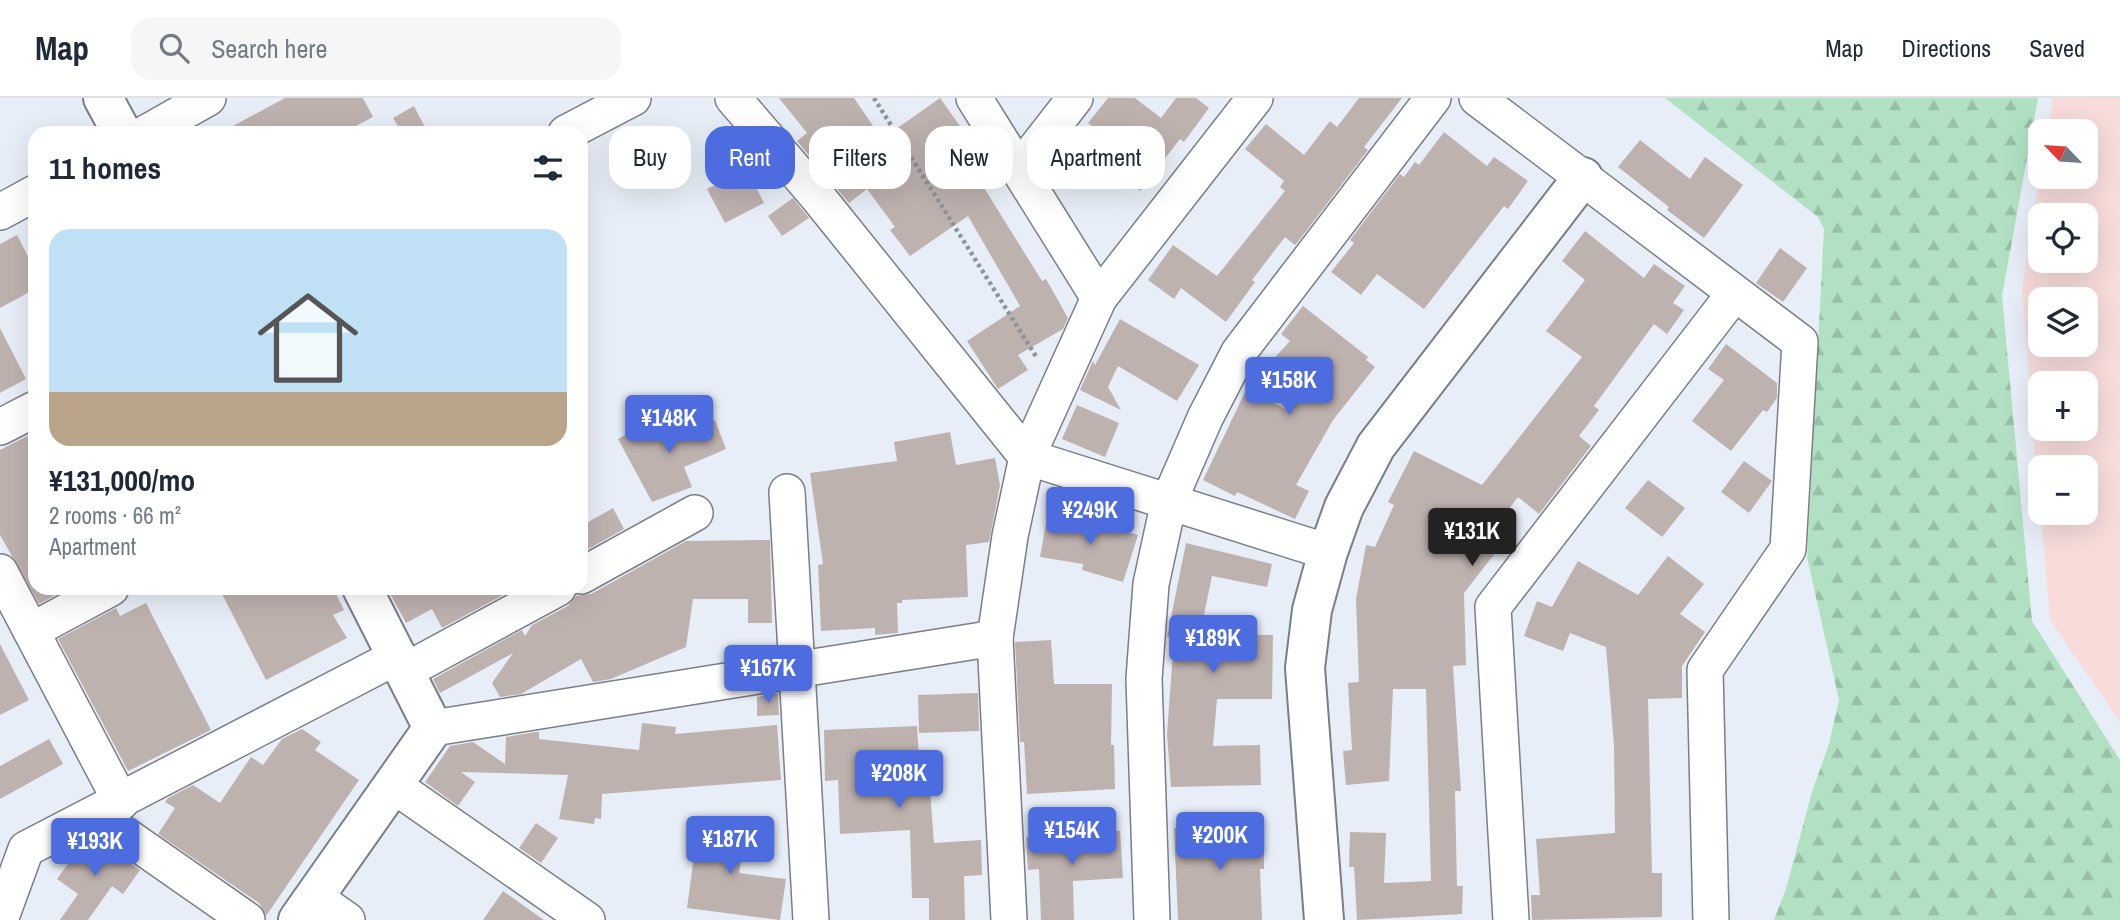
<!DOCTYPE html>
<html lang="en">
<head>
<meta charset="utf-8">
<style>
	body { margin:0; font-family:"Archivo Narrow",sans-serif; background:#f6f6f7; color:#1f2937; height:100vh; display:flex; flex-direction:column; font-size:26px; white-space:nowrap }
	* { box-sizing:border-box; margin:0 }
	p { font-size:23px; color:#747a83 }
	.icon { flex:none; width:38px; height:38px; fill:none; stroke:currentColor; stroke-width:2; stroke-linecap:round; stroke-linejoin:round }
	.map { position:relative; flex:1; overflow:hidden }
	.drawer { position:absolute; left:28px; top:28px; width:560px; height:469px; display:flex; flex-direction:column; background:#fff; border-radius:21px; box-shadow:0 7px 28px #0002 }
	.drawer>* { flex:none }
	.guide { position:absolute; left:609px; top:28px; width:665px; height:63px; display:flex; gap:14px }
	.needle { width:46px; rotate:295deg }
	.buttons { position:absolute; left:2028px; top:21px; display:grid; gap:14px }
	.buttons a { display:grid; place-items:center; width:70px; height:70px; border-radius:14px; background:#fff; box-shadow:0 7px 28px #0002; font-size:35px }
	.price { position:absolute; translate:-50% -60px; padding:0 16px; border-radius:7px; background:#4c6cdf; color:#fff; font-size:23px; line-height:46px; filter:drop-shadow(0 2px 4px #0008) }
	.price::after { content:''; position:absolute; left:50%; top:42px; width:21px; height:16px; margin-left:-10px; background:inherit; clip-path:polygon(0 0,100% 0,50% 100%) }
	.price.on { background:#222; color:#fff }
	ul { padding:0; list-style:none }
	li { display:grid; align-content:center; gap:14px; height:371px; padding:0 21px }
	li span { display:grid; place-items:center; height:217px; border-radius:21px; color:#555 }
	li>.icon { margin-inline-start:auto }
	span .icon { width:126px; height:126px; fill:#fffc; stroke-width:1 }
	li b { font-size:30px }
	h2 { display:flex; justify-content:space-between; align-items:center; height:84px; padding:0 21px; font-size:30px }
	.chip { padding:0 24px; border-radius:21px; background:#fff; box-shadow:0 7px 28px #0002; font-size:24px; line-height:63px }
	.chip.on { background:#4c6cdf; color:#fff }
	header { display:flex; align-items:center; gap:42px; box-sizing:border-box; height:98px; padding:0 35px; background:#fff; border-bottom:2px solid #e0e1e3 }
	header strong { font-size:33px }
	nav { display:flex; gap:38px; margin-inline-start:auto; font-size:24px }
	.search { width:490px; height:63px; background:#f6f6f7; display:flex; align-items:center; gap:18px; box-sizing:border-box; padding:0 24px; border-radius:21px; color:#747a83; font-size:26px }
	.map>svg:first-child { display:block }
	.education { fill:#f7dcda; fill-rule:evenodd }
	.forest { fill:url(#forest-firs) }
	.building { fill:#beb2af }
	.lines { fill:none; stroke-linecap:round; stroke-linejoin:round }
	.street-casing { stroke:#797e87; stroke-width:38 }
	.secondary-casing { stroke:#797e87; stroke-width:42 }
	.path { stroke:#8f939a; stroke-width:4.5; stroke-dasharray:3.5 3.5; stroke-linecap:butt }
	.street { stroke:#fff; stroke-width:35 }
	.secondary { stroke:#fff; stroke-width:38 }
</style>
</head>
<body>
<header>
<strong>Map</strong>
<div class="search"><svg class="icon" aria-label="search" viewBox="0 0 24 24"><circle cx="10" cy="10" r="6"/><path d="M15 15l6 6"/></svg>Search here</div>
<nav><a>Map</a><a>Directions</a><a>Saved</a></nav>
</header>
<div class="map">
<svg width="2120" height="822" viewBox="0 0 2120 822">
	<defs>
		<pattern id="forest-firs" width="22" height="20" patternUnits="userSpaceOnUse" patternTransform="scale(1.75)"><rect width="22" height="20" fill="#b1e1c2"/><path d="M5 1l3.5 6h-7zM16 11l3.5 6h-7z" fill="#97c0a6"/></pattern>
	</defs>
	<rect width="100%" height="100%" fill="#e8eef7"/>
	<!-- education -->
	<path class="education" d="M2053,0H2120V624L2050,522L2041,415H2086V369H2040V414L2022,191L2040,77L2086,79V33H2048ZM2040,117H2086V163H2040ZM2040,201H2086V247H2040ZM2040,285H2086V331H2040Z"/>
	<!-- forest -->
	<path class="forest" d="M1665,0H2038L2002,198L2032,523L2120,662V822H1774L1786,791L1812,694L1829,646L1839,602L1807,459L1824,131L1818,119Z"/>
	<!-- building -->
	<g class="building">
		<path d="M285,0H363L373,19L343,35H220Z"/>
		<path d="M779,0H854L882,41L940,0L965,35L955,43L1042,183L1046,181L1068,220L1063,231L1018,257L1028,272L998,291L967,243L1020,208L968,118L910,158L890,132L895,129L867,91L849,105L797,43L807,35Z"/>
		<path d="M1108,0H1135L1161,20L1176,0H1196L1209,10L1184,44L1180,41L1140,93L1118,76L1131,58L1088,25Z"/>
		<path d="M1359,0H1402L1364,49L1368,52L1297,145L1295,147L1285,139L1252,182L1255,184L1226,224L1181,190L1174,201L1148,182L1173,147L1217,178L1285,93L1280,89L1284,83L1245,51L1266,26L1304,57L1330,23L1337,29Z"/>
		<path d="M414,8L428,35H402L393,20Z"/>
		<path d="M1444,34L1487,68L1494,59L1528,83L1508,111L1504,108L1424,211L1377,176L1361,197L1331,174L1354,145L1350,142L1400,76L1404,79L1415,64L1419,67Z"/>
		<path d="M1640,42L1690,81L1705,59L1743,87L1704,140L1667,112L1669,109L1618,69Z"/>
		<path d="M747,71L764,105L725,125L707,91Z"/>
		<path d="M793,100L809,120L782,138L768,118Z"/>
		<path d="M1585,133L1644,180L1654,166L1685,188L1673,205L1684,212L1667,236L1654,226L1594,308L1599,312L1579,338L1591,348L1539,416L1518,399L1483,445L1496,454L1464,495L1466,567L1453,568L1461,693H1455L1457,788H1463L1462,816L1357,822L1354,769H1349L1350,734L1386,735L1384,785L1431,783L1426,591H1393L1389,683L1346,687L1343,653L1352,652L1348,585L1359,584L1356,501L1366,447L1375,449L1394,407L1388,404L1414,353L1482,387L1582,259L1546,233L1585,182L1562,163Z"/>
		<path d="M17,137L35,172V191L0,210V146Z"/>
		<path d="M1780,150L1807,170L1783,204L1756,185Z"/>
		<path d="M1303,208L1368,259L1366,262L1375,269L1333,322L1296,387L1309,393L1295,421L1237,394L1235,398L1203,382L1247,290L1285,311L1297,291L1267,268L1290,243L1281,236Z"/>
		<path d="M1120,221L1199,267L1177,303L1118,268L1108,289L1121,312L1080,292L1093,263L1095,267Z"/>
		<path d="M0,230L26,281L0,295Z"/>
		<path d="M1726,246L1777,285V300L1767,314L1763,312L1731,353L1692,323L1724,282L1708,271Z"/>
		<path d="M1077,307L1119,325L1105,359L1062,341Z"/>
		<path d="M658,319L669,340L715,322L726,351L684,369L692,389L652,404L618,341Z"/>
		<path d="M35,334V490L65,492L39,506L0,437V352Z"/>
		<path d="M950,334L956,367L995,360L1000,387L989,444L966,447L968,499L902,502V505H897L898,535L875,537V530L821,533L818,467L823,466L810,375L897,363L894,344Z"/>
		<path d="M1744,363L1772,383L1749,415L1721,394Z"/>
		<path d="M1648,382L1685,410L1662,439L1625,410Z"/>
		<path d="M613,410L624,431L581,455V428Z"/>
		<path d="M1047,420L1095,428L1096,424L1138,437L1123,484L1082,472L1083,466L1040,459Z"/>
		<path d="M770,442L772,525H748V501H693L686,549L611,581L593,584L581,561L521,596L500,599L492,585L513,555L440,595L433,581L522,532L525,538L532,527L568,508L576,498L591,496L686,443Z"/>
		<path d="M1186,445L1272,466L1267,489L1212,478L1200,536L1273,537L1272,601H1217L1213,648L1260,647L1261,687L1171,689L1167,636L1174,540L1167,539Z"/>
		<path d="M1668,458L1704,486L1680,516L1705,534L1682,568V600L1648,601L1652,775H1662V819L1532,822L1531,797H1540L1536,741L1615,735L1614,647L1606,549L1570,535L1563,553L1524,538L1537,503L1552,509L1578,463L1638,497Z"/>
		<path d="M219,490H333L344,512L333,517L347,540L266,582Z"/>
		<path d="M387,490H500L503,497L442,530L432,511L406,525Z"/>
		<path d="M146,505L211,632L128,673L58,541L116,510L120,518Z"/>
		<path d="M1051,542L1054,586H1112L1111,647H1114L1115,691L1027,696L1024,644H1020L1015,544Z"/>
		<path d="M0,546L29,602L0,617Z"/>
		<path d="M778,595L779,617L757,618V599Z"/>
		<path d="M978,595L979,633L919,635L918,597Z"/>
		<path d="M642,625L676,629L675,636L777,627L781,682L602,696L601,721L595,720L594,726L559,721L568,677L461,674L475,684L458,708L425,684L450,648L473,644L505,666L506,639L535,634H539V641L639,652Z"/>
		<path d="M917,628L921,692H930L934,745L981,742L982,777L964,778L965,822H929V800H912L910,732L840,736L838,682L825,683L824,632Z"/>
		<path d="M302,631L321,644L315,652L359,682L266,818L259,805L158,736L175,710L165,704L168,700L193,687L220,705L251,659L263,667L282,641Z"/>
		<path d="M49,641L63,666L0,701V668Z"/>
		<path d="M699,720L746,727L739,775L786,781L780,822L687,810Z"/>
		<path d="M1264,724V771H1260L1262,822H1178L1174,730Z"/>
		<path d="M536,725L558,740L541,765L519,750Z"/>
		<path d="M1120,733L1123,780L1073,783L1074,822H1041L1039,771L1028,772L1026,739Z"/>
		<path d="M93,739L140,772L123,796L112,788L88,822H60L78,796L57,781L84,744Z"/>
		<path d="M503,793L544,822H483Z"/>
	</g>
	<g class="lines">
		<defs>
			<g id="street">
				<path d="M733,0L817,98L1027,359L1328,454"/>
				<path d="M974,0L1099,200"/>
				<path d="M1477,0L1800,244L1788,451L1705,572L1711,822"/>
				<path d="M146,35L208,0"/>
				<path d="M566,35L633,0"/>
				<path d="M1019,72L1075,0"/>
				<path d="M0,114L35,95"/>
				<path d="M0,329L35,311"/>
				<path d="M787,394L811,822"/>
				<path d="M0,474L121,704"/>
				<path d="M581,478L695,415"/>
				<path d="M31,533L111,490"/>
				<path d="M405,573L558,490"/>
				<path d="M433,630L995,540"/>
				<path d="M393,687L587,822"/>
				<path d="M95,716L247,822"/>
				<path d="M314,799L347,822"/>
				<path d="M0,822L26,751L398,558"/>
				<path d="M1009,822L995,540L1010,438L1027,359L1099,200L1255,0"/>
				<path d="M1152,822L1144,581L1151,486L1169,403L1205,320L1239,254L1433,0"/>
				<path d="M1511,822L1493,509L1734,196"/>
			</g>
			<g id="secondary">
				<path d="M103,0L122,35"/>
				<path d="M298,822L433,630L362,490"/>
				<path d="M1324,822L1305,570L1312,512L1328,454L1344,409L1376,348L1583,79"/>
			</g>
		</defs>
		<!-- street casing -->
		<use href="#street" class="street-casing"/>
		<!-- secondary casing -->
		<use href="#secondary" class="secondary-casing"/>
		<!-- path -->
		<path class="path" d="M874,0L1037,260"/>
		<!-- street -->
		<use href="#street" class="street"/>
		<!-- secondary -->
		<use href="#secondary" class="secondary"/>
	</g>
</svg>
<div class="buttons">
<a><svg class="needle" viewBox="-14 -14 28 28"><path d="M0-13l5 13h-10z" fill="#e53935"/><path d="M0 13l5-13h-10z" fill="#747a83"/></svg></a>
<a><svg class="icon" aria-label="locate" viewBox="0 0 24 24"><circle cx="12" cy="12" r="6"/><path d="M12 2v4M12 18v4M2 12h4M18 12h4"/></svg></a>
<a><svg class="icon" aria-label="layers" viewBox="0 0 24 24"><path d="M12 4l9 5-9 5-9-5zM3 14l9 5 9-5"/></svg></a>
<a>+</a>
<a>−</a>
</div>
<b class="price" style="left:1289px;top:319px">¥158K</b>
<b class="price" style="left:669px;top:357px">¥148K</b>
<b class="price" style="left:1090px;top:449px">¥249K</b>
<b class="price on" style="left:1472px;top:470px">¥131K</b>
<b class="price" style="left:1213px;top:577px">¥189K</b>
<b class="price" style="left:768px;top:607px">¥167K</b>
<b class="price" style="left:899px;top:712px">¥208K</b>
<b class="price" style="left:1072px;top:769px">¥154K</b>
<b class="price" style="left:1220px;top:774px">¥200K</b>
<b class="price" style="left:730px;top:778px">¥187K</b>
<b class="price" style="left:95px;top:780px">¥193K</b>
<div class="guide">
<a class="chip">Buy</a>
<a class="chip on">Rent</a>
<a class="chip">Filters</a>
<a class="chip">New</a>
<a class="chip">Apartment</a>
</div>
<section class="drawer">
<h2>11 homes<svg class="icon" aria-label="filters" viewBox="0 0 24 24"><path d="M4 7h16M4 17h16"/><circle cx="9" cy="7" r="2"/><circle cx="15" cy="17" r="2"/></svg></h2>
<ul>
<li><span style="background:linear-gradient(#bfe0f5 75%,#b9a48a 0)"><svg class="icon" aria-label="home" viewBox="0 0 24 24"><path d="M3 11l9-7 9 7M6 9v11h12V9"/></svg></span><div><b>¥131,000/mo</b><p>2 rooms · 66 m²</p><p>Apartment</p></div></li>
</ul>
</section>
</div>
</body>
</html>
